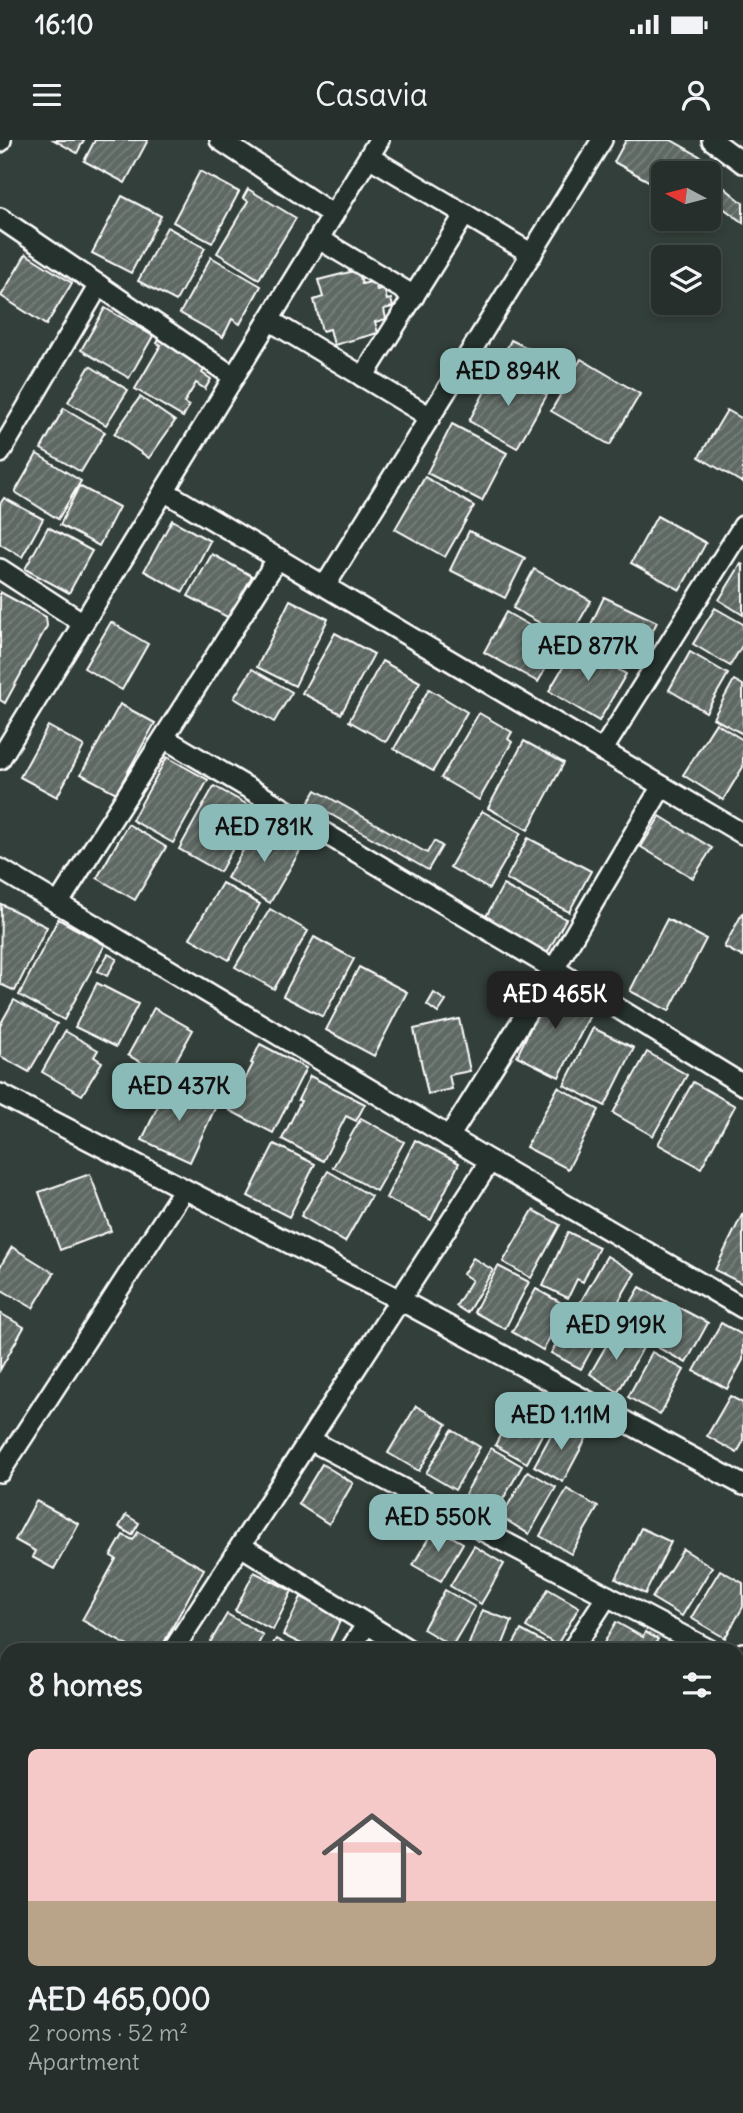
<!DOCTYPE html>
<html lang="en">
<head>
<meta charset="utf-8">
<style>
	body { margin:0; font-family:Delius,sans-serif; background:#2e3734; color:#f1f3f6; height:100vh; display:flex; flex-direction:column; font-size:26px; white-space:nowrap }
	* { box-sizing:border-box; margin:0 }
	p { font-size:23px; color:#a4a9a9 }
	.icon { flex:none; width:38px; height:38px; fill:none; stroke:currentColor; stroke-width:2; stroke-linecap:round; stroke-linejoin:round }
	.map { position:relative; flex:1; overflow:hidden }
	.drawer { position:absolute; left:0px; top:1503px; width:744px; height:471px; display:flex; flex-direction:column; background:#262f2c; border-radius:21px 21px 0 0; box-shadow:0 4px 10px #0003,0 0 0 2px #424a48 }
	.drawer>* { flex:none }
	.needle { width:46px; rotate:277deg }
	.fabs { position:absolute; left:651px; top:21px; display:grid; gap:14px }
	.fabs a { display:grid; place-items:center; width:70px; height:70px; border-radius:10px; background:#262f2c; box-shadow:0 4px 10px #0003,0 0 0 2px #424a48; font-size:35px }
	.price { position:absolute; translate:-50% -60px; padding:0 16px; border-radius:14px; background:#8bbbb9; color:#111; font-size:23px; line-height:46px; filter:drop-shadow(0 2px 4px #0008) }
	.price::after { content:''; position:absolute; left:50%; top:42px; width:21px; height:16px; margin-left:-10px; background:inherit; clip-path:polygon(0 0,100% 0,50% 100%) }
	.price.active { background:#222; color:#fff }
	ul { padding:0; list-style:none }
	li { display:grid; align-content:center; gap:14px; height:371px; padding:0 28px }
	li+li { border-top:2px solid #424a48 }
	li span { display:grid; place-items:center; height:217px; border-radius:10px; color:#555 }
	li>.icon { margin-inline-start:auto }
	span .icon { width:126px; height:126px; fill:#fffc; stroke-width:1 }
	li b { font-size:30px }
	h2 { display:flex; justify-content:space-between; align-items:center; height:84px; padding:0 28px; font-size:30px }
	.status { display:flex; justify-content:space-between; align-items:center; height:49px; padding:0 35px; background:#262f2c; direction:ltr }
	.status svg { height:19px; fill:currentColor }
	header { display:flex; justify-content:space-between; align-items:center; height:91px; padding:0 28px; background:#262f2c; font-size:32px; font-weight:600 }
	.map>svg:first-child { display:block }
	.building { fill:url(#building-hatch); stroke:#fff; stroke-width:2 }
	.lines { fill:none; stroke-linecap:round; stroke-linejoin:round }
	.minor-casing { stroke:#fff; stroke-width:24 }
	.major-casing { stroke:#fff; stroke-width:30 }
	.minor { stroke:#26332d; stroke-width:19 }
	.major { stroke:#26332d; stroke-width:24 }
</style>
</head>
<body>
<div class="status"><b>16:10</b><svg viewBox="0 0 49 12"><path d="M0 12V9h3v3zM5 12V6h3v6zM10 12V3h3v9zM15 12V0h3v12zM26 1h20v11H26zM47 4h2v5h-2z"/></svg></div>
<header><svg class="icon" aria-label="menu" viewBox="0 0 24 24"><path d="M4 6h16M4 12h16M4 18h16"/></svg>Casavia<svg class="icon" aria-label="person" viewBox="0 0 24 24"><circle cx="12" cy="8" r="4"/><path d="M4 21q1-7 8-7t8 7"/></svg></header>
<div class="map">
<svg width="743" height="1973" viewBox="0 0 743 1973">
	<defs>
		<pattern id="building-hatch" width="6" height="6" patternUnits="userSpaceOnUse" patternTransform="scale(1.75)"><rect width="6" height="6" fill="#5f6964"/><path d="M-1 1l2-2M0 6l6-6M5 7l2-2" fill="none" stroke="#77807b"/></pattern>
	</defs>
	<rect width="100%" height="100%" fill="#333f3a"/>
	<filter id="ink" filterUnits="userSpaceOnUse"><feTurbulence type="fractalNoise" baseFrequency=".0143" numOctaves="2"/><feDisplacementMap in="SourceGraphic" scale="14" xChannelSelector="R" yChannelSelector="G"/><feConvolveMatrix kernelMatrix="1 2 1 2 8 2 1 2 1" color-interpolation-filters="sRGB"/></filter>
	<g filter="url(#ink)">
		<!-- building -->
		<g class="building">
			<path d="M54,0H84L77,13Z"/>
			<path d="M95,0H148L125,43L84,21Z"/>
			<path d="M626,0H671L701,17L692,33H663V49L614,22Z"/>
			<path d="M200,31L239,52L212,103L173,82Z"/>
			<path d="M715,40L743,63V83L709,57V50Z"/>
			<path d="M248,49L296,78L259,139L217,113L248,61L243,58Z"/>
			<path d="M122,56L161,76L131,133L92,113Z"/>
			<path d="M167,87L205,108L176,161L138,141Z"/>
			<path d="M26,114L72,143L46,185L1,156Z"/>
			<path d="M211,117L261,146L240,184L232,179L223,197L180,173Z"/>
			<path d="M358,130L362,144L375,141L377,150L384,148L387,160L391,159L393,167L384,169L386,179L375,182L378,193L334,205L330,189L322,191L314,160L323,157L318,140Z"/>
			<path d="M105,168L153,196L129,238L81,210Z"/>
			<path d="M162,195L209,222L202,233L211,239L205,249L196,243L184,263L189,266L183,277L135,249L161,205L157,203Z"/>
			<path d="M511,200L536,212L524,237L499,224Z"/>
			<path d="M581,219L640,254L610,305L551,271Z"/>
			<path d="M90,226L128,250L106,285L68,262Z"/>
			<path d="M498,227L547,255L517,308L469,281Z"/>
			<path d="M140,257L175,281L149,318L114,294Z"/>
			<path d="M64,268L105,292L81,332L41,309Z"/>
			<path d="M727,270L743,279V343L699,317Z"/>
			<path d="M452,284L507,313L482,361L427,333Z"/>
			<path d="M37,314L81,341L58,379L15,352Z"/>
			<path d="M425,337L474,366L445,417L395,389Z"/>
			<path d="M79,346L119,367L99,406L60,385Z"/>
			<path d="M4,358L43,379L22,417L0,404V364Z"/>
			<path d="M657,376L706,403L680,450L631,423Z"/>
			<path d="M172,380L210,401L183,452L144,431Z"/>
			<path d="M48,387L92,411L69,453L25,429Z"/>
			<path d="M469,391L525,418L505,458L450,430Z"/>
			<path d="M212,414L252,436L229,478L188,456Z"/>
			<path d="M741,424L743,425V475L719,460Z"/>
			<path d="M534,429L591,461L569,499L513,468Z"/>
			<path d="M0,452L46,477L47,486L5,563L0,560Z"/>
			<path d="M604,457L657,482L635,528L582,503Z"/>
			<path d="M290,460L328,479L295,546L257,527Z"/>
			<path d="M715,468L743,484V504L730,526L693,504Z"/>
			<path d="M506,472L560,503L538,542L484,512Z"/>
			<path d="M111,482L148,504L122,550L84,528Z"/>
			<path d="M335,493L374,514L341,574L302,553Z"/>
			<path d="M576,505L626,534L599,581L549,551Z"/>
			<path d="M690,512L728,534L706,572L669,550Z"/>
			<path d="M382,521L420,542L386,602L349,581Z"/>
			<path d="M252,529L292,552L274,582L234,558Z"/>
			<path d="M734,540L743,545V594L713,578Z"/>
			<path d="M429,549L467,572L433,631L394,609Z"/>
			<path d="M120,564L155,583L116,653L81,634Z"/>
			<path d="M479,573L512,592L508,599L512,602L479,660L441,638Z"/>
			<path d="M716,583L743,600V627L723,660L683,635Z"/>
			<path d="M48,586L84,606L57,657L20,637Z"/>
			<path d="M524,601L564,623L528,690L488,668Z"/>
			<path d="M167,617L208,640L173,703L132,680Z"/>
			<path d="M214,646L255,669L220,732L179,709Z"/>
			<path d="M316,650L427,713L434,701L442,706L428,730L309,662Z"/>
			<path d="M482,671L521,693L489,749L450,727Z"/>
			<path d="M660,676L712,708L693,738L641,707Z"/>
			<path d="M128,684L166,707L135,760L97,738Z"/>
			<path d="M258,684L301,709L270,763L227,738Z"/>
			<path d="M528,698L591,731L569,772L506,739Z"/>
			<path d="M222,743L260,764L229,820L190,798Z"/>
			<path d="M503,745L566,779L545,817L482,784Z"/>
			<path d="M1,764L47,787L15,851L0,844Z"/>
			<path d="M270,769L308,791L274,849L235,827Z"/>
			<path d="M743,772V817L724,807Z"/>
			<path d="M58,779L105,805L64,880L19,855Z"/>
			<path d="M667,779L706,799L669,871L630,851Z"/>
			<path d="M314,797L354,819L323,877L283,856Z"/>
			<path d="M108,814L117,819L107,836L98,831Z"/>
			<path d="M359,827L407,852L374,916L326,890Z"/>
			<path d="M97,843L138,864L116,907L75,887Z"/>
			<path d="M550,847L564,854L566,851L588,862L585,868L592,871L559,937L517,916Z"/>
			<path d="M434,853L446,861L438,873L427,865Z"/>
			<path d="M14,860L57,884L29,932L0,916V885Z"/>
			<path d="M154,868L193,890L167,937L128,915Z"/>
			<path d="M459,879L470,931L449,935L452,949L428,954L414,889Z"/>
			<path d="M593,888L634,908L605,966L564,945Z"/>
			<path d="M65,891L98,910L94,917L102,922L82,955L42,932Z"/>
			<path d="M260,904L306,928L273,993L229,970L253,924L251,923Z"/>
			<path d="M647,912L687,935L653,996L613,973Z"/>
			<path d="M310,936L365,964L356,981L346,976L323,1021L282,999L301,961L298,960Z"/>
			<path d="M693,942L735,966L701,1028L658,1004Z"/>
			<path d="M168,944L216,966L190,1022L142,1000Z"/>
			<path d="M558,947L599,970L568,1029L526,1007Z"/>
			<path d="M361,978L404,1002L376,1051L333,1027Z"/>
			<path d="M415,1000L459,1023L431,1080L386,1058Z"/>
			<path d="M274,1004L315,1024L289,1077L248,1056Z"/>
			<path d="M328,1031L371,1056L345,1102L301,1076Z"/>
			<path d="M90,1034L111,1091L60,1110L39,1052Z"/>
			<path d="M533,1070L560,1085L531,1138L503,1122Z"/>
			<path d="M743,1073V1144L715,1130Z"/>
			<path d="M568,1092L599,1107L583,1142L577,1139L568,1158L543,1146Z"/>
			<path d="M12,1107L54,1133L33,1168L0,1149V1127Z"/>
			<path d="M607,1116L635,1133L608,1179L580,1163Z"/>
			<path d="M473,1118L493,1130L467,1173L456,1166L472,1140L463,1134Z"/>
			<path d="M498,1126L529,1142L505,1189L474,1172Z"/>
			<path d="M640,1147L669,1163L646,1203L617,1186Z"/>
			<path d="M536,1149L567,1166L543,1210L512,1192Z"/>
			<path d="M678,1167L708,1183L686,1223L657,1207Z"/>
			<path d="M576,1168L605,1185L581,1229L551,1213Z"/>
			<path d="M0,1173L24,1187L0,1230Z"/>
			<path d="M721,1183L743,1195V1220L727,1249L694,1231Z"/>
			<path d="M614,1192L643,1208L618,1252L590,1234Z"/>
			<path d="M652,1212L684,1230L660,1275L628,1257Z"/>
			<path d="M523,1253L555,1270L527,1323L495,1305Z"/>
			<path d="M730,1256L743,1263V1302L737,1313L707,1296Z"/>
			<path d="M416,1266L447,1284L419,1331L388,1313Z"/>
			<path d="M558,1282L587,1297L563,1342L534,1326Z"/>
			<path d="M452,1290L480,1307L455,1350L426,1333Z"/>
			<path d="M491,1308L522,1326L502,1361L499,1360L493,1372L464,1356Z"/>
			<path d="M322,1324L353,1343L329,1384L298,1364Z"/>
			<path d="M528,1331L556,1347L529,1394L501,1377Z"/>
			<path d="M567,1349L598,1367L571,1414L540,1396Z"/>
			<path d="M36,1361L79,1384L54,1429L32,1417L35,1411L15,1400Z"/>
			<path d="M126,1375L139,1383L132,1395L119,1387Z"/>
			<path d="M435,1387L463,1403L441,1441L413,1425Z"/>
			<path d="M641,1388L671,1402L645,1454L616,1439Z"/>
			<path d="M138,1392L204,1429L160,1510H135L82,1480L116,1419L111,1416L123,1395L133,1400Z"/>
			<path d="M474,1406L504,1424L481,1464L450,1446Z"/>
			<path d="M683,1409L712,1427L682,1476L652,1458Z"/>
			<path d="M720,1430L743,1443V1467L725,1498L691,1478Z"/>
			<path d="M254,1432L292,1451L273,1490L235,1471Z"/>
			<path d="M548,1449L579,1467L557,1505L526,1487Z"/>
			<path d="M445,1450L475,1467L452,1506L423,1489Z"/>
			<path d="M301,1457L342,1477L326,1510H314L283,1495Z"/>
			<path d="M482,1470L512,1481L502,1506L498,1504L496,1510L467,1509Z"/>
			<path d="M227,1474L263,1495L255,1510H215L208,1506Z"/>
			<path d="M616,1482L643,1497L645,1492L658,1499L652,1510H600Z"/>
			<path d="M521,1490L552,1507L550,1510H510Z"/>
			<path d="M276,1499L295,1510H269Z"/>
			<path d="M0,1639L7,1645V1720L0,1714Z"/>
			<path d="M743,1654V1696L737,1692V1673L740,1668L737,1665Z"/>
			<path d="M737,1700L743,1703V1721L737,1734Z"/>
			<path d="M737,1761L743,1765V1807L737,1803Z"/>
			<path d="M0,1827L7,1831V1903L0,1898Z"/>
			<path d="M0,1907L7,1910V1967H32L30,1973H0Z"/>
			<path d="M79,1967H122L128,1971L131,1967H138L146,1973H74Z"/>
		</g>
		<g class="lines">
			<defs>
				<g id="minor">
					<path d="M220,0L333,75"/>
					<path d="M712,0L743,23"/>
					<path d="M0,2L1,0"/>
					<path d="M369,17L532,114"/>
					<path d="M0,78L234,237"/>
					<path d="M319,99L414,156"/>
					<path d="M269,180L430,277"/>
					<path d="M363,237L465,74"/>
					<path d="M0,313L99,145"/>
					<path d="M164,351L743,694"/>
					<path d="M0,429L83,483"/>
					<path d="M325,446L602,0"/>
					<path d="M164,598L554,829L743,945"/>
					<path d="M602,611L743,386"/>
					<path d="M0,619L379,0"/>
					<path d="M0,729L490,1021L743,1168"/>
					<path d="M58,764L278,418"/>
					<path d="M0,954L400,1160L743,1345"/>
					<path d="M449,997L554,829L662,646"/>
					<path d="M310,1300L710,1510"/>
					<path d="M0,1332L184,1049"/>
					<path d="M241,1406L409,1510"/>
					<path d="M173,1510L490,1021"/>
					<path d="M350,1510L366,1485"/>
					<path d="M572,1510L607,1456"/>
					<path d="M737,1523L743,1513"/>
					<path d="M737,1589L743,1579"/>
					<path d="M737,1838L743,1844"/>
					<path d="M493,1967L500,1973"/>
					<path d="M694,1967L700,1973"/>
					<path d="M41,1973L45,1967"/>
					<path d="M459,1973L463,1967"/>
					<path d="M657,1973L662,1967"/>
				</g>
				<g id="major">
					<path d="M0,1780L7,1786"/>
					<path d="M0,1809L7,1815"/>
					<path d="M185,1967L192,1973"/>
					<path d="M223,1967L230,1973"/>
				</g>
			</defs>
			<!-- minor casing -->
			<use href="#minor" class="minor-casing"/>
			<!-- major casing -->
			<use href="#major" class="major-casing"/>
			<!-- minor -->
			<use href="#minor" class="minor"/>
			<!-- major -->
			<use href="#major" class="major"/>
		</g>
	</g>
</svg>
<div class="fabs">
<a><svg class="needle" viewBox="-14 -14 28 28"><path d="M0-13l5 13h-10z" fill="#e53935"/><path d="M0 13l5-13h-10z" fill="#a4a9a9"/></svg></a>
<a><svg class="icon" aria-label="layers" viewBox="0 0 24 24"><path d="M12 4l9 5-9 5-9-5zM3 14l9 5 9-5"/></svg></a>
</div>
<b class="price" style="left:508px;top:268px">AED 894K</b>
<b class="price" style="left:588px;top:543px">AED 877K</b>
<b class="price" style="left:264px;top:724px">AED 781K</b>
<b class="price active" style="left:555px;top:891px">AED 465K</b>
<b class="price" style="left:179px;top:983px">AED 437K</b>
<b class="price" style="left:616px;top:1222px">AED 919K</b>
<b class="price" style="left:561px;top:1312px">AED 1.11M</b>
<b class="price" style="left:438px;top:1414px">AED 550K</b>
<section class="drawer">
<h2>8 homes<svg class="icon" aria-label="filters" viewBox="0 0 24 24"><path d="M4 7h16M4 17h16"/><circle cx="9" cy="7" r="2"/><circle cx="15" cy="17" r="2"/></svg></h2>
<ul>
<li><span style="background:linear-gradient(#f6c9c9 70%,#b9a48a 0)"><svg class="icon" aria-label="home" viewBox="0 0 24 24"><path d="M3 11l9-7 9 7M6 9v11h12V9"/></svg></span><div><b>AED 465,000</b><p>2 rooms · 52 m²</p><p>Apartment</p></div></li>
</ul>
</section>
</div>
</body>
</html>
